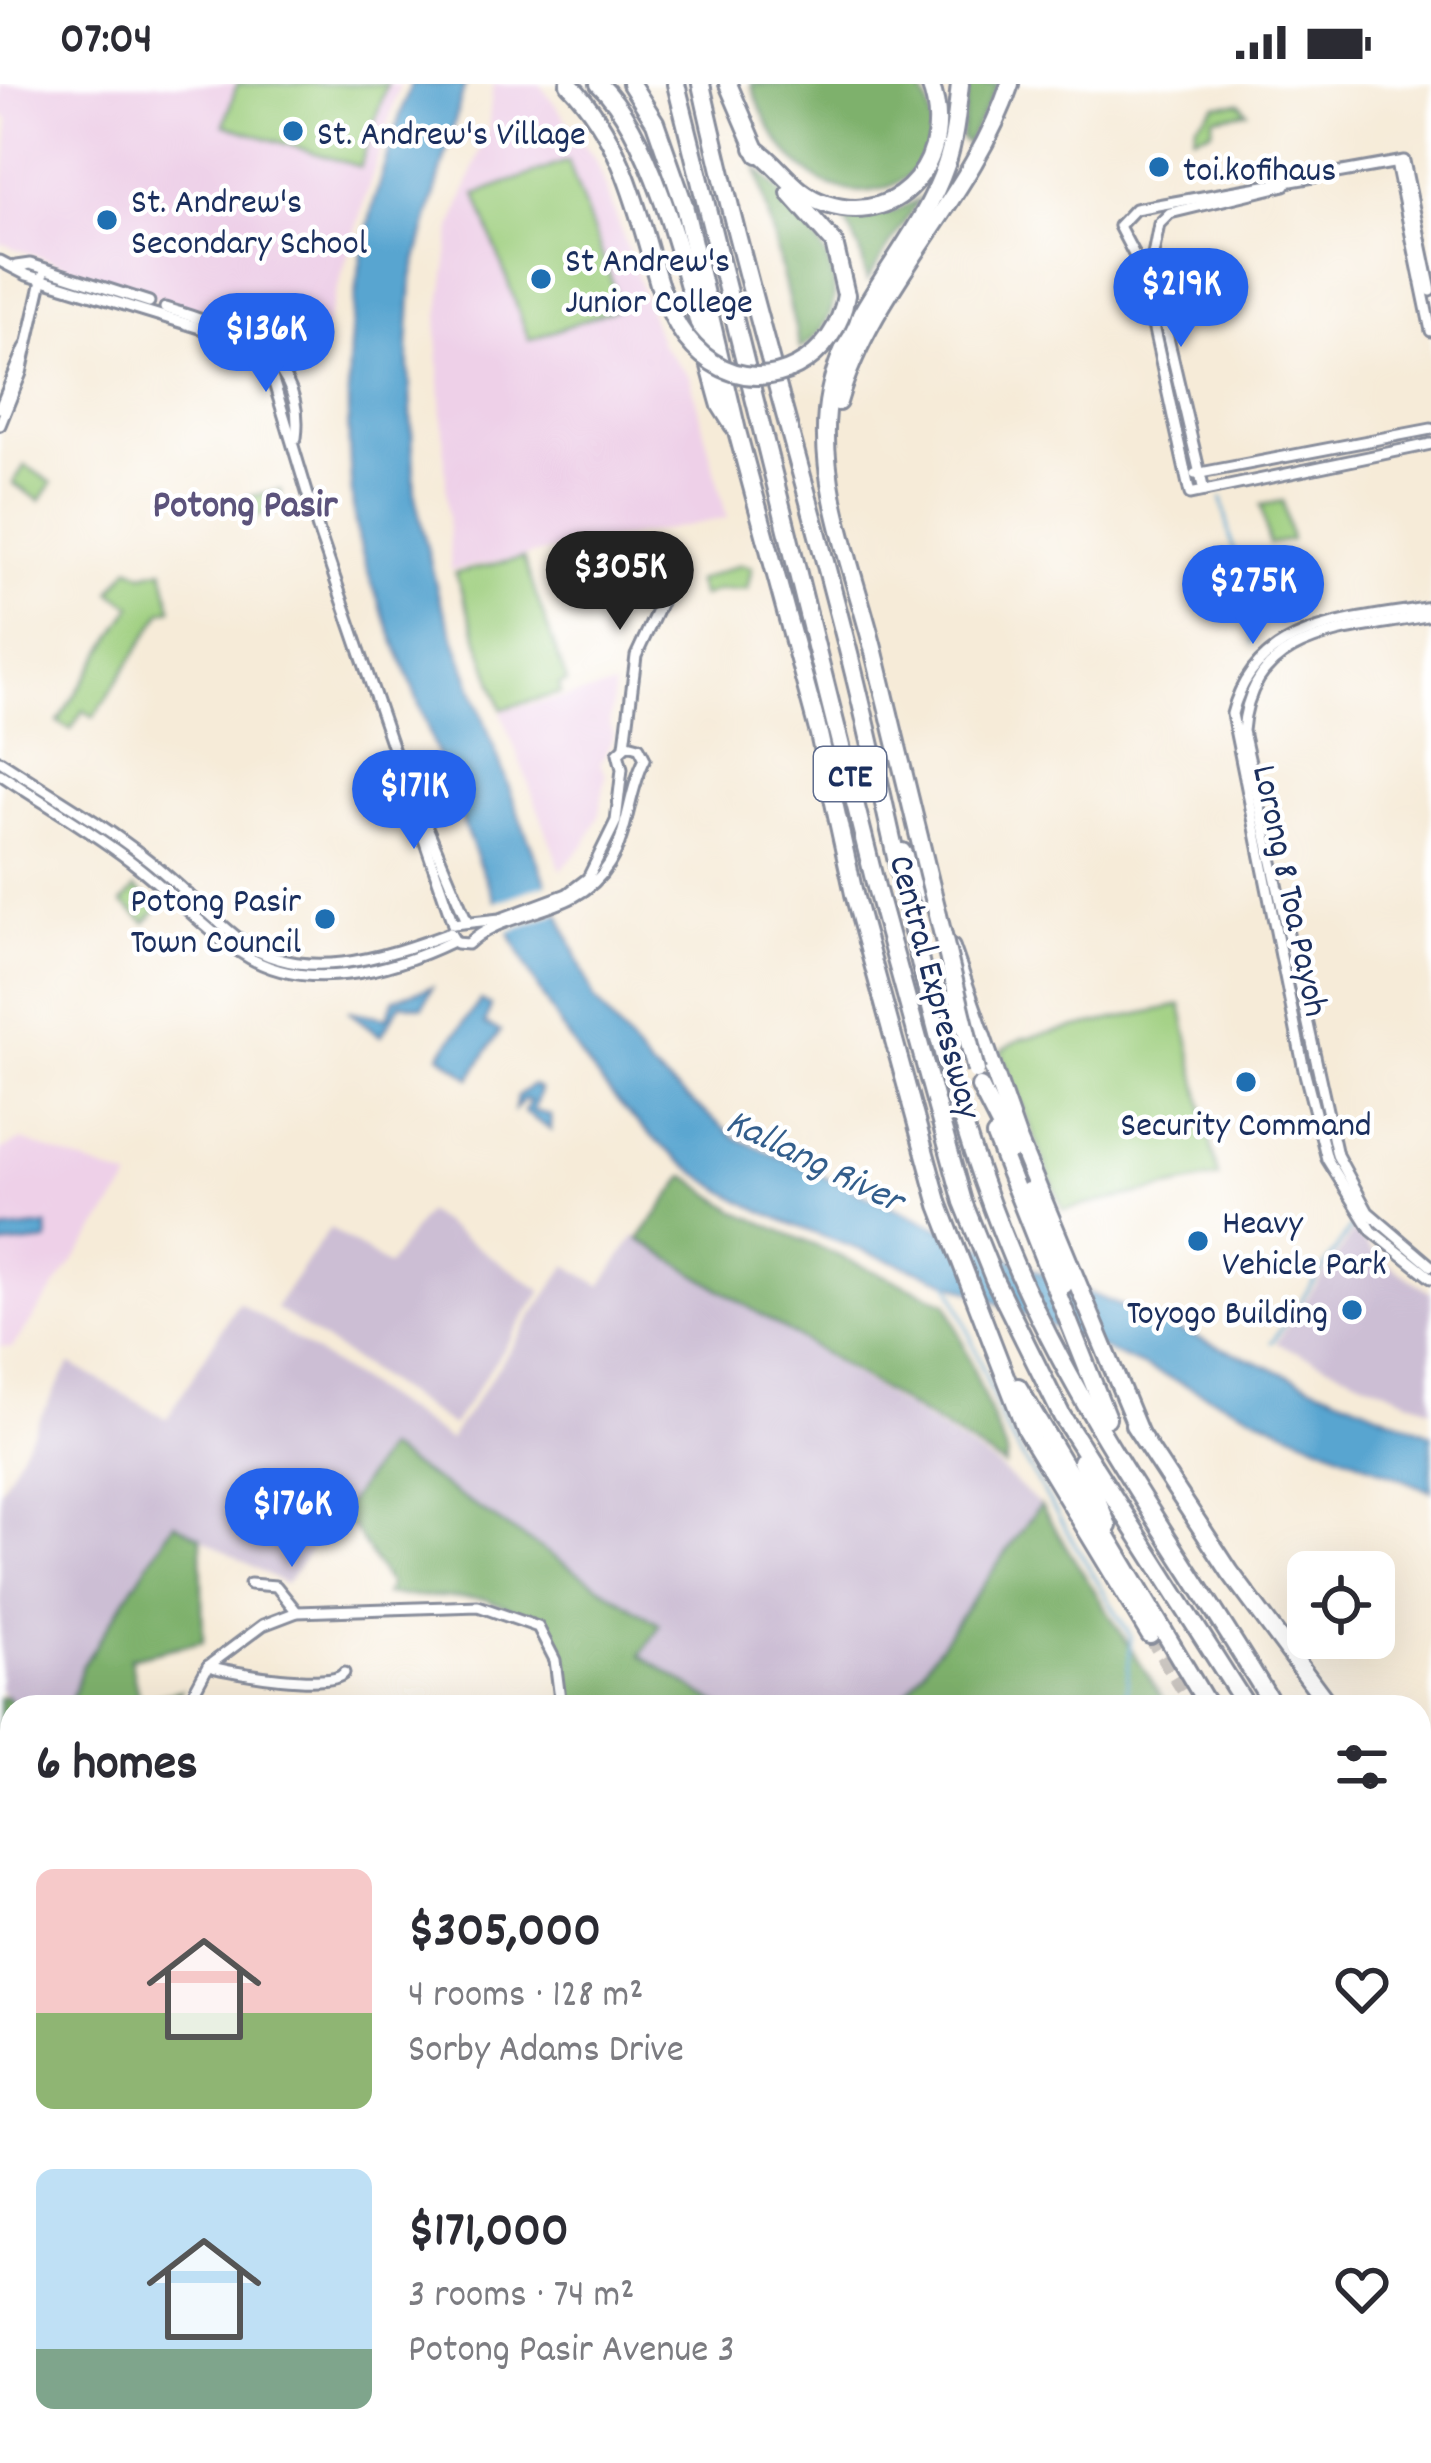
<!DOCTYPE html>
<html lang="en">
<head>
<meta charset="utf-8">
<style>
	body { margin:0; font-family:Dekko,sans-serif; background:#f7f7f7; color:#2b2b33; height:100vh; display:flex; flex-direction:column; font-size:45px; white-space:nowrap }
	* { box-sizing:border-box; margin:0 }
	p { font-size:39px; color:#7c7c81 }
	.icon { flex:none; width:66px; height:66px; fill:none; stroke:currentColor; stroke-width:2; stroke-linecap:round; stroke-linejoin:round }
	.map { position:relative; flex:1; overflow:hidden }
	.details { position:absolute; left:0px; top:1611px; width:1431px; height:768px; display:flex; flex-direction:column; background:#fff; border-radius:36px 36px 0 0; box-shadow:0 12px 48px #0002 }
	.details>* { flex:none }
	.buttons { position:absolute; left:1287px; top:1467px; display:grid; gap:24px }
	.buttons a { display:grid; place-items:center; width:108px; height:108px; border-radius:18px; background:#fff; box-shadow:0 12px 48px #0002; font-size:60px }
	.price { position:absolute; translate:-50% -102px; padding:0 27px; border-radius:42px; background:#2563eb; color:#fff; font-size:39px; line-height:78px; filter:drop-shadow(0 3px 6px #0008) }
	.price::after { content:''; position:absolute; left:50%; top:72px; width:36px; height:27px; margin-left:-18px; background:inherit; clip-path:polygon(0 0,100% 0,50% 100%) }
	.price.current { background:#222; color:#fff }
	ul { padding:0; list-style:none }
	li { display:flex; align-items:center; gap:36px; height:300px; padding:0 36px }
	li span { display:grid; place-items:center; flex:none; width:336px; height:240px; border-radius:18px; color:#555 }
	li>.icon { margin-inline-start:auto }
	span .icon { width:144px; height:144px; fill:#fffc; stroke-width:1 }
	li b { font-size:51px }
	h2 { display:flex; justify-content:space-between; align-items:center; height:144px; padding:0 36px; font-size:51px }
	.status { display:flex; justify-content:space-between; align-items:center; height:84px; padding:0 60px; background:#fff; direction:ltr }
	.status svg { height:33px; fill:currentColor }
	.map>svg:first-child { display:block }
	.built { fill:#eed0e8 }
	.industrial { fill:#ccbed4 }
	.green { fill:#9dce7d; stroke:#5c7e6e; stroke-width:3 }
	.forest { fill:#7eb16c; stroke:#4c7065; stroke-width:3 }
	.water { fill:#58a5d0; stroke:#3a6a97; stroke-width:3 }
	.pier { fill:#f6ebd8 }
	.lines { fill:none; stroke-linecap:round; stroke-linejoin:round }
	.stream { stroke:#58a5d0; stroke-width:3 }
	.motorway-tunnel { stroke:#cac5c0; stroke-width:16; stroke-dasharray:16 8; stroke-linecap:butt }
	.minor-casing { stroke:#888d9b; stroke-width:15 }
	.secondary-casing { stroke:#888d9b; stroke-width:20 }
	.primary-casing { stroke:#888d9b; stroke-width:21 }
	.trunk-casing { stroke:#888d9b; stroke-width:21 }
	.motorway-casing { stroke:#888d9b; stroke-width:22 }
	.minor { stroke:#fff; stroke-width:9 }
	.secondary { stroke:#fff; stroke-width:14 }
	.primary { stroke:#fff; stroke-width:15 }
	.trunk { stroke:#fff; stroke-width:15 }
	.motorway { stroke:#fff; stroke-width:16 }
	.motorway-bridge-casing { stroke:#888d9b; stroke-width:22; stroke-linecap:butt }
	.motorway-bridge { stroke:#fff; stroke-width:16 }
	.poi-dot { fill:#1f6fb2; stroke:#fff; stroke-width:4.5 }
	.labels { text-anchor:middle; stroke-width:9; stroke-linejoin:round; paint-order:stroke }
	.shield { fill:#fff; stroke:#5f6d8e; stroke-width:3 }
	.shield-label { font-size:33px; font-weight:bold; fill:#1b2f5e }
	.poi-label { font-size:36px; fill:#1b2f5e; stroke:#fff; text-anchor:start }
	.street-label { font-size:36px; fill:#1b2f5e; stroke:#fff }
	.neighbourhood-label { font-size:39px; font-weight:bold; fill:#5c537c; stroke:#fff }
	.water-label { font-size:39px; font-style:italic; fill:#335e8c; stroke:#fff }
</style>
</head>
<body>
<div class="status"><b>07:04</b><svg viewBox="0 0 49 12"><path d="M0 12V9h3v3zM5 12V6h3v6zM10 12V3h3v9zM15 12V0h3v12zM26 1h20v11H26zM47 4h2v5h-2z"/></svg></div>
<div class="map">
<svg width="1431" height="2379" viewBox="0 0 1431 2379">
	<rect width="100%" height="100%" fill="#fff"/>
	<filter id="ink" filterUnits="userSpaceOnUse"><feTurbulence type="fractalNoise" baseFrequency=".00833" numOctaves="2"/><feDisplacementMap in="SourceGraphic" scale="24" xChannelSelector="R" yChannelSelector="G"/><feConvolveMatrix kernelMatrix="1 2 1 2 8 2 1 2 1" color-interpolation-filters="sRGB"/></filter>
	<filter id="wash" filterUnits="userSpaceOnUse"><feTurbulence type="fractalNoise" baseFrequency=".004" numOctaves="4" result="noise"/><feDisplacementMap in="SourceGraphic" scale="48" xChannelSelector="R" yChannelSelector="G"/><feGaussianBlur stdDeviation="2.7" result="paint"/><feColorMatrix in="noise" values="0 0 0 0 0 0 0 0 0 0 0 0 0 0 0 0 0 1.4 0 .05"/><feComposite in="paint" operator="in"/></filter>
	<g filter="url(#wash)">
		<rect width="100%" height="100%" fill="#f6ebd8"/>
		<!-- built -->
		<g class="built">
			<path d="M0,0H400L320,262L188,225L0,159L9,37L0,26Z"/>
			<path d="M493,0H540L597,78L661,260L690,293L727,434L451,486L437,246L452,144L488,45Z"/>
			<path d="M615,603L609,639L614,651L600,680L606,690L599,732L586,759L561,786L501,627Z"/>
			<path d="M22,1056L131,1096L12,1264L0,1262V1067Z"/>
			<path d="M12,1751V1967H0V1753Z"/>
		</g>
		<!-- industrial -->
		<g class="industrial">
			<path d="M426,1128L542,1207L452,1342L275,1224L330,1144L388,1182Z"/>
			<path d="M1354,1147L1379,1174L1431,1209V1325L1276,1259Z"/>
			<path d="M635,1152L996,1381L1040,1421L896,1623H722L640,1570L659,1541L387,1365L285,1500L174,1439L82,1583L69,1623H14L0,1605V1406L70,1279L167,1335L238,1218L449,1356L567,1181L601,1202Z"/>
		</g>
		<!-- green -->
		<g class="green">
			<path d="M237,0H387L360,83L224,41Z"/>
			<path d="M1216,21L1240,19L1247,28L1214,33L1212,46L1194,52L1196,40Z"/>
			<path d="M568,77L621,223L529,256L476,110Z"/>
			<path d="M25,381L52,399L40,417L13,399Z"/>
			<path d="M280,406L284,426L253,433L248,413Z"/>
			<path d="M1283,417L1291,456L1269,460L1261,421Z"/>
			<path d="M523,474L567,598L559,601L561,609L502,625L455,489Z"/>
			<path d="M740,480L752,483L747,505L717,506L702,513L696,497Z"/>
			<path d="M130,483L143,490L163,485L172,525L163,527L94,633L83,626L71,646L58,638L132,522L111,508Z"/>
			<path d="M135,804L159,824L146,839L122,819Z"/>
			<path d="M1181,921L1218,1093L1063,1126L1001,967L1021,955Z"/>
		</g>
		<!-- forest -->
		<g class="forest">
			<path d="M751,0H917C983,94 813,186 751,0Z"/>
			<path d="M969,0H999L967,60L961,55Z"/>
			<path d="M757,84C803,131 879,210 800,265Z"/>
			<path d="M919,115L867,197L860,166L843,132L893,128Z"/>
			<path d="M685,1092L736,1127L947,1219L1007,1371L1005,1382L639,1155Z"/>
			<path d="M386,1365L660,1541L641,1571L722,1623H569L564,1577L547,1538L485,1515L385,1511L389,1501L353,1443L332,1442Z"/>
			<path d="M1040,1421L1168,1623H896Z"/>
			<path d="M174,1439L201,1453L203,1557L130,1574L139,1616L181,1606L175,1623H69L82,1583Z"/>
			<path d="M7,1613L14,1623L12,1751L0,1753V1614Z"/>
		</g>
		<!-- water -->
		<g class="water">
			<path d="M411,0H465L412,193L408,263L415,413L438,510L521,737L594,915L650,984L736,1054L1062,1198L1431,1350V1407C1270,1341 1113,1267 953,1200C883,1171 804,1151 738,1115C550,1009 486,801 416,612C396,556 358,480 353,422C338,257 356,156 411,0Z"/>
			<path d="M432,903L423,923L401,919L381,952L348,927L387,934L394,915Z"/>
			<path d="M481,916L491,922L485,940L500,947L470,994L440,971Z"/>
			<path d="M533,1001L540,1006L533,1027L550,1031L551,1046L524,1028L530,1017L524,1015L515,1025L517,1012Z"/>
			<path d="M47,1142L48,1157L0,1162V1147Z"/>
		</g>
		<!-- pier -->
		<path class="pier" d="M551,798L565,826L503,850L490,820Z"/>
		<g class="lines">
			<!-- stream -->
			<g class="stream">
				<path d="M1222,414L1253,559"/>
				<path d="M950,1199L1006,1346L1131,1553L1125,1623"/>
				<path d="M1272,1258L1351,1144"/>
			</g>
		</g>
	</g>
	<g filter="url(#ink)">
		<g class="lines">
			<!-- motorway-tunnel -->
			<g class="motorway-tunnel">
				<path d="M1150,1551L1195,1623"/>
				<path d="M1419,1944L1431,1961"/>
			</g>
			<defs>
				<g id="minor">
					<path d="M1396,79L1431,247"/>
					<path d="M0,177L27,191L236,255L271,289L319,448L453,840"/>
					<path d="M16,182L30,180L149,218"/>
					<path d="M1431,207L1404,77L1135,125L1119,142L1140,182L1190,410L1431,360"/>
					<path d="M165,224C227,242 307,271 296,354"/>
					<path d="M0,324L25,264"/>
					<path d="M0,341L21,289L43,192"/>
					<path d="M1195,390L1431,345"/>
					<path d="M1204,407L1151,181L1159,140L1170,129L1285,101"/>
					<path d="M1431,523C1352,537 1255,537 1232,630L1304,986L1327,1075L1372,1147L1431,1194"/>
					<path d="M1431,531C1350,548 1251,543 1243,647L1337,1071L1368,1128L1431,1182"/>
					<path d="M625,661L636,572L662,516L654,477"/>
					<path d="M0,677C49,709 101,739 147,775C178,799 206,829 238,854C299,903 385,873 450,849"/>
					<path d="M0,690C46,721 94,748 137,782C173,810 205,846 243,870C306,911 391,887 453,857"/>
					<path d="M419,724L466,835"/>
					<path d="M450,849L456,859L468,860C508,822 576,834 609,780C629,748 628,708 645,675L639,663L628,660L618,669L622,685L616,737L588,794L567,810L500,835L453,840"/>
					<path d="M250,1500L276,1502L297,1528"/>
					<path d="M208,1582C233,1589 332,1606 344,1589"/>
					<path d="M186,1623L208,1582L263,1541L297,1528L478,1522L538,1543L555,1576L561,1623"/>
					<path d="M0,2229L12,2225"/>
					<path d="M0,2317L12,2318"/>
					<path d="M1419,2322L1431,2350"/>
					<path d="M149,2367L151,2379"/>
					<path d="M375,2367H435"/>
					<path d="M475,2367L479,2379"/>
					<path d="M960,2367L964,2379"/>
					<path d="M1097,2367L1101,2379"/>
					<path d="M1215,2367L1220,2379"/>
					<path d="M1321,2367L1325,2379"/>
					<path d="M67,2379L68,2367"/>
					<path d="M663,2379L699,2367"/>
					<path d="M923,2379L953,2367"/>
				</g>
				<path id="secondary" d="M1431,2051V2084"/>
				<g id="primary">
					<path d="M0,1998L12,1997"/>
					<path d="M0,2058L12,2059"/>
				</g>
				<g id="trunk">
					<path d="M1419,1793H1431"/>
					<path d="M1419,1816L1431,1805"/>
					<path d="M1419,1845L1431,1849"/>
					<path d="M1431,1963L1425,1972L1431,1993"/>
					<path d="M1419,2007L1431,2029"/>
					<path d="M0,2015H12"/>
					<path d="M0,2038H12"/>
					<path d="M1419,2068L1431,2093"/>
				</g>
				<g id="motorway">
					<path d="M569,0C623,55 638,129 659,200"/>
					<path d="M599,0C662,59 696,237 721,322L733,341"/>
					<path d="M631,0L655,38L684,121L737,347L819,650L854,810L939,1121L1026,1346L1150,1551"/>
					<path d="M676,0L876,803L963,1118L994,1195L1062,1332L1247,1623"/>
					<path d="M701,0C745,201 807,398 856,598C905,799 938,1011 1024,1201C1091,1349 1191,1484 1274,1623"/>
					<path d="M728,0L758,70"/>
					<path d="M754,64C780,81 793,110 826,120C904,145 957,69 930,0"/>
					<path d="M790,109L834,159L846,211"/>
					<path d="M838,318C872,200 972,115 1010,0"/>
					<path d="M874,568C855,490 819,406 827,327C837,232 916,168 946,81C955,55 957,27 960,0"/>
					<path d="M902,768L931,818"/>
					<path d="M951,864L1017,1053L1139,1348"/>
					<path d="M980,1003L1012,1066"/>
					<path d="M995,1052L1107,1334"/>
					<path d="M1028,1107L1064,1201"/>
					<path d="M1018,1303L1209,1623"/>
					<path d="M1134,1341L1230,1488L1330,1623"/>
					<path d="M1081,1377L1108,1442"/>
					<path d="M1419,1727L1431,1738"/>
					<path d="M1419,1753V1786"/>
					<path d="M1419,1831L1431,1832"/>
					<path d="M1419,1903L1431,1922"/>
				</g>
			</defs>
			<!-- minor casing -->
			<use href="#minor" class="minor-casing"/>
			<!-- secondary casing -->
			<use href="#secondary" class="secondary-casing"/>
			<!-- primary casing -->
			<use href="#primary" class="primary-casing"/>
			<!-- trunk casing -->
			<use href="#trunk" class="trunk-casing"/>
			<!-- motorway casing -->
			<use href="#motorway" class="motorway-casing"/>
			<!-- minor -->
			<use href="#minor" class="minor"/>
			<!-- secondary -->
			<use href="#secondary" class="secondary"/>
			<!-- primary -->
			<use href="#primary" class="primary"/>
			<!-- trunk -->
			<use href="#trunk" class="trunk"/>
			<!-- motorway -->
			<use href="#motorway" class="motorway"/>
			<defs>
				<g id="motorway-bridge">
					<path d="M659,200C671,231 683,259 712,278C769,315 837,274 846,211"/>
					<path d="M874,568L976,987"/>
					<path d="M1419,1859L1431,1878"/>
				</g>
			</defs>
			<!-- motorway-bridge casing -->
			<use href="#motorway-bridge" class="motorway-bridge-casing"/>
			<!-- motorway-bridge -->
			<use href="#motorway-bridge" class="motorway-bridge"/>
		</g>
	</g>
	<!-- markers -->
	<g class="poi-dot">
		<circle cx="293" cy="47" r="12"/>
		<circle cx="1159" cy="83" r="12"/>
		<circle cx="107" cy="136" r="12"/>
		<circle cx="541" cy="195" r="12"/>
		<circle cx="325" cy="835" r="12"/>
		<circle cx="1246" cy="998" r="12"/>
		<circle cx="1198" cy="1157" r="12"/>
		<circle cx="1352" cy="1226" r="12"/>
	</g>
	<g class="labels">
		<!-- shield labels -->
		<rect class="shield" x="814" y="663" width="72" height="54" rx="9"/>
		<g class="shield-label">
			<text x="850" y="702">CTE</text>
		</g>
		<!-- poi labels -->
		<g class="poi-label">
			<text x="317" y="60">St. Andrew's Village</text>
			<text x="1183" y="96">toi.kofihaus</text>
			<text x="131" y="128">St. Andrew's<tspan x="131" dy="41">Secondary School</tspan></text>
			<text x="565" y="187">St Andrew's<tspan x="565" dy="41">Junior College</tspan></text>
			<text x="301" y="827" text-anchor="end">Potong Pasir<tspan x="301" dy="41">Town Council</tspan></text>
			<text x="1246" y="1051" text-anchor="middle">Security Command</text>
			<text x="1222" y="1149">Heavy<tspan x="1222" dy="41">Vehicle Park</tspan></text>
			<text x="1328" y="1239" text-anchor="end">Toyogo Building</text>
		</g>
		<!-- street labels -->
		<g class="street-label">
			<text transform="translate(1293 806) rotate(78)" y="13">Lorong 8 Toa Payoh</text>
			<text transform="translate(938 902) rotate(75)" y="13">Central Expressway</text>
		</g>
		<!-- neighbourhood labels -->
		<g class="neighbourhood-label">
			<text x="245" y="432">Potong Pasir</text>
		</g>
		<!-- water labels -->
		<g class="water-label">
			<text transform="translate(816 1074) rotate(26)" y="14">Kallang River</text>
		</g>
	</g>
</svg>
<div class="buttons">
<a><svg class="icon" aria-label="locate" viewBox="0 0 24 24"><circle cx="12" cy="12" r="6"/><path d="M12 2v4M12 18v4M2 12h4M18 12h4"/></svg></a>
</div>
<b class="price" style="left:1181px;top:266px">$219K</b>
<b class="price" style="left:266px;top:311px">$136K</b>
<b class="price current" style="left:620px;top:549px">$305K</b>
<b class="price" style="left:1253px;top:563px">$275K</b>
<b class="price" style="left:414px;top:768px">$171K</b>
<b class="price" style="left:292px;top:1486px">$176K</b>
<section class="details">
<h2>6 homes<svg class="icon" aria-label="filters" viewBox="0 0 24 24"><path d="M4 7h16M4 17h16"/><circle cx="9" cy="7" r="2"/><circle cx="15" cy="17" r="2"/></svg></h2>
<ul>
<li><span style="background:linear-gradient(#f6c9c9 60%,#8fb573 0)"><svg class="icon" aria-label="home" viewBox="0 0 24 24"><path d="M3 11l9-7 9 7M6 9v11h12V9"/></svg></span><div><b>$305,000</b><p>4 rooms · 128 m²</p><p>Sorby Adams Drive</p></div><svg class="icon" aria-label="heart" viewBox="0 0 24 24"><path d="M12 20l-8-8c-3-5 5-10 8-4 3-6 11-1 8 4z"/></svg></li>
<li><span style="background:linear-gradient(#bfe0f5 75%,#7fa58c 0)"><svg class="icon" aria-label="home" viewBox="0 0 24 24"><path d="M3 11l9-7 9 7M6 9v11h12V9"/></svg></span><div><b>$171,000</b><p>3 rooms · 74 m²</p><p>Potong Pasir Avenue 3</p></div><svg class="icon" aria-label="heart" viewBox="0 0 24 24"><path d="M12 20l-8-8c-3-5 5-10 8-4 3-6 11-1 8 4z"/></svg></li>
</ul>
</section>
</div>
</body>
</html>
